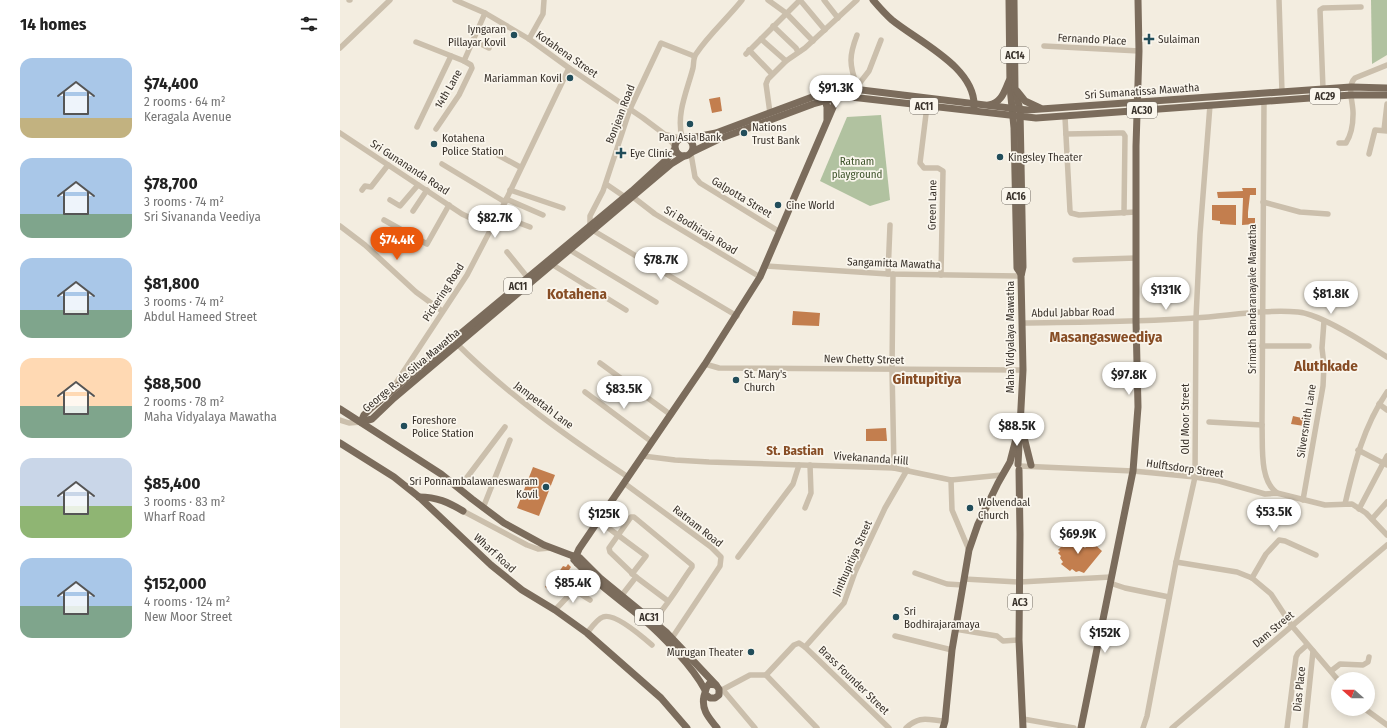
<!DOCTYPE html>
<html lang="en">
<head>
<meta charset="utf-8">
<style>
	body { margin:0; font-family:"Fira Sans Condensed",sans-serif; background:#f2f2f2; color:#222; height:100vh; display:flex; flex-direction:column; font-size:15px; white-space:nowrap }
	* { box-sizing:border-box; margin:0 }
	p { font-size:13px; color:#767676 }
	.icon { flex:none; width:22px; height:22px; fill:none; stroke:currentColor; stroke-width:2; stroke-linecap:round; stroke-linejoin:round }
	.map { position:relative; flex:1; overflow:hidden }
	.drawer { display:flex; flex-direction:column; background:#fff; width:340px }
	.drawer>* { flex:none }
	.needle { width:26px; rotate:291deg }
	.tools { position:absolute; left:991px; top:672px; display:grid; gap:8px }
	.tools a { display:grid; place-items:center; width:44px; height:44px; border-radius:50%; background:#fff; box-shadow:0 2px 10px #0003; font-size:20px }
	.price { position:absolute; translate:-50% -34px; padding:0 9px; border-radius:14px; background:#fff; color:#222; font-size:13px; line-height:26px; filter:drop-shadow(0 1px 2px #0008) }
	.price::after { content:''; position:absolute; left:50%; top:24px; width:12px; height:9px; margin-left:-6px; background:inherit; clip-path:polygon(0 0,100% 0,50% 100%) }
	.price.active { background:#ea580c; color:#fff }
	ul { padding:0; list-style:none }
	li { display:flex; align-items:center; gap:12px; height:100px; padding:0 20px }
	li span { display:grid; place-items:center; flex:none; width:112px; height:80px; border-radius:12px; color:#555 }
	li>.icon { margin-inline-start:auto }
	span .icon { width:48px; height:48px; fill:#fffc; stroke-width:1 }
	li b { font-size:17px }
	h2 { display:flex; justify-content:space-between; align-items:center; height:48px; padding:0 20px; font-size:17px }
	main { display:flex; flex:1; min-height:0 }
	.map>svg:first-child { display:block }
	.green { fill:#b1c2a0 }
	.building { fill:#c37e4e }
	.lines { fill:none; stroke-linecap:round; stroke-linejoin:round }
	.minor { stroke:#cbbfac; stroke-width:5.5 }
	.major { stroke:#7b6c5c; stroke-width:7 }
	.poi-dot { fill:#214d5a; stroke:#faf6ed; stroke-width:1.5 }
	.labels { text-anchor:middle; stroke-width:3.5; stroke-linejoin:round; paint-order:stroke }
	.shield { fill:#faf6ed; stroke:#736d65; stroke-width:1 }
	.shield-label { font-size:10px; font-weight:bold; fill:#39322b }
	.poi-label { font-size:11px; fill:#39322b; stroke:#faf6ed; text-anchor:start }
	.street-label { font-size:11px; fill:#39322b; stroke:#faf6ed }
	.park-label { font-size:11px; fill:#42572f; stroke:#faf6ed }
	.quarter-label { font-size:13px; font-weight:bold; fill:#874d25; stroke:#faf6ed }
	.district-label { font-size:15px; font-weight:bold; fill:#874d25; stroke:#faf6ed }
</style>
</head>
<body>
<main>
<section class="drawer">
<h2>14 homes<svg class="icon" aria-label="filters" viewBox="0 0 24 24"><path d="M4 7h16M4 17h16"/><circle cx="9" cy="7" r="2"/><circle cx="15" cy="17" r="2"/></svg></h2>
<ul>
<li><span style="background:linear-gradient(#a9c7e8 75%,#c2b280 0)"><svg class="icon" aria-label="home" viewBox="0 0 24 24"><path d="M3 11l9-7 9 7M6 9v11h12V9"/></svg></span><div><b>$74,400</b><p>2 rooms · 64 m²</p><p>Keragala Avenue</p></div></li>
<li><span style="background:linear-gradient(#a9c7e8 70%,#7fa58c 0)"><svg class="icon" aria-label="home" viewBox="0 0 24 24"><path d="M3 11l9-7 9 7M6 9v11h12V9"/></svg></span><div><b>$78,700</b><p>3 rooms · 74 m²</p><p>Sri Sivananda Veediya</p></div></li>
<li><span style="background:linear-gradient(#a9c7e8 65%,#7fa58c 0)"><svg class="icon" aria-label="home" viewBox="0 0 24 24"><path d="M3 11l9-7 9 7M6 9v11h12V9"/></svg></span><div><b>$81,800</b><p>3 rooms · 74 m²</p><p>Abdul Hameed Street</p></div></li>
<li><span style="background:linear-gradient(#ffd9b3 60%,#7fa58c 0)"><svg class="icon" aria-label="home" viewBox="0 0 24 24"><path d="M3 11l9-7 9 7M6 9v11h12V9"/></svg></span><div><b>$88,500</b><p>2 rooms · 78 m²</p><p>Maha Vidyalaya Mawatha</p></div></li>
<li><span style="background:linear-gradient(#c9d6e8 60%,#8fb573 0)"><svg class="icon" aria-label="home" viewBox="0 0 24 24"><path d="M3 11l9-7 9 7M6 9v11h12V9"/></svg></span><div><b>$85,400</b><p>3 rooms · 83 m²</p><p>Wharf Road</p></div></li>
<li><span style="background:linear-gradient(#a9c7e8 60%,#7fa58c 0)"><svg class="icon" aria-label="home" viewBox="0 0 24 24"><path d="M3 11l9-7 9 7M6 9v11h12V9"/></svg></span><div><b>$152,000</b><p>4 rooms · 124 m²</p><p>New Moor Street</p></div></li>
</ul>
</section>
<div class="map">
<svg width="1047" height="728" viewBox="0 0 1047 728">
	<rect width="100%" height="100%" fill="#f3ede0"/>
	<!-- green -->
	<g class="green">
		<path d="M1031,0H1047V55L1032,64Z"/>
		<path d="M541,115L550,200L530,206L480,181L507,117Z"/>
	</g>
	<!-- building -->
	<g class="building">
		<path d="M380,97L382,111L372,113L369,99Z"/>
		<path d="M902,188H916V195H910L908,212V218H915V224L902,225L903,198H878L877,192L903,191Z"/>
		<path d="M872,205H896V225L880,224V221L872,220Z"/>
		<path d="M453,311L480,313L479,326L452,325Z"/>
		<path d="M953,416L966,419L964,426L951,424Z"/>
		<path d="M546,428L547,441H526V429Z"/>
		<path d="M193,467L215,475L199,516L177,508Z"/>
		<path d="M731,536L745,548L751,541L762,551L744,573L739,571L736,572L732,569L730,571L721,564L723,562L720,558L721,556L718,553L720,551L718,550Z"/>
		<path d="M228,564L231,567L229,570L231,571L220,588L222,589L218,596L205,587L209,581L212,582L223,566L226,567Z"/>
	</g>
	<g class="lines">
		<!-- minor -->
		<g class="minor">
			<path d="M9,0H10"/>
			<path d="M115,0L145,13L189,39L229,68L303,118L323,133L335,146"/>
			<path d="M428,0L446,13L473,41"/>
			<path d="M460,0L485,30"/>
			<path d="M484,0L498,18"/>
			<path d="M939,0L942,92"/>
			<path d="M433,26L456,48L458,52"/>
			<path d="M189,39L203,14L204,0"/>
			<path d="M421,39L446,61"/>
			<path d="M133,40L149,48"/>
			<path d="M76,42L124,61L145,13"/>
			<path d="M704,46L799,51"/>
			<path d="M0,48L50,0"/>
			<path d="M409,50L432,74"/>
			<path d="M406,54L460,0"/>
			<path d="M354,56L321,43L290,109L263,191L250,216V224L254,231L397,316"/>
			<path d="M517,86C509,64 509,56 517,35"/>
			<path d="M515,89L529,71L541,40"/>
			<path d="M983,89L980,10L983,8L1021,7"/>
			<path d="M924,101L922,425C923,446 919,480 937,493"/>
			<path d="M587,106L580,163L584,168H598L603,171L601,275"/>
			<path d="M430,113L426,84L428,79L446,61L465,48L517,0"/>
			<path d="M725,117L730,211L731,213L739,215L796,212"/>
			<path d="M77,127L111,56"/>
			<path d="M96,129L119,95L132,68L131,65L124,61"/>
			<path d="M1044,130L1047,104"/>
			<path d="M0,133L122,214L152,228"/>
			<path d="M323,134L340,138"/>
			<path d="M726,134L779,133H783L785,136L784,213"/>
			<path d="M342,137C336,114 347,91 353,68C354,63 353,58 356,54C369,34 387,19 402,0"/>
			<path d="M999,143H1006C1011,135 1013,125 1013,115C1014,104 1006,87 1015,78L1047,65"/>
			<path d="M351,154L355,177L360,183L440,232"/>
			<path d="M1029,154L1035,130L1047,131"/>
			<path d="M158,155L180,167"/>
			<path d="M102,164L165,202"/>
			<path d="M266,184L285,197"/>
			<path d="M22,190L25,186L31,187L48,165"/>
			<path d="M170,190L223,208"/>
			<path d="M293,197L315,214L420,277"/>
			<path d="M166,199L203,215"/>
			<path d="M50,200L60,206L78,185"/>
			<path d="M923,202L960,212L988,214"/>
			<path d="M73,211L87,190"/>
			<path d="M158,215L190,227"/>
			<path d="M44,220L87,244L109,205"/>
			<path d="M0,226L25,245L76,292L102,311"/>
			<path d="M230,250L316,302"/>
			<path d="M167,252L188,278"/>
			<path d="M735,260L796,258"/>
			<path d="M213,265L286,310"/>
			<path d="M426,266L548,274L681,276"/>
			<path d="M548,274L550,225"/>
			<path d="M553,274L552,369L554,468"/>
			<path d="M682,323C740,322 798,322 855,318C888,316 925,309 958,312C981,314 1027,344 1047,357"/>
			<path d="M115,342C167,394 227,437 288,477"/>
			<path d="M922,346H969"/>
			<path d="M260,363L331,415"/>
			<path d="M365,364L379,368L683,370"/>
			<path d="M52,389L127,275L165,202L229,68"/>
			<path d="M245,392L312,442"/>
			<path d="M1039,404L1047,410"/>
			<path d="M0,420L9,423L21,422"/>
			<path d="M869,422L922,425"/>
			<path d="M1018,450L1047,465"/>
			<path d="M303,456L335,460L369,462L554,468L611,480L662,475"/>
			<path d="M679,466L793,471L855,477L879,481L925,494L937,493L985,505L1012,504L1026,513L1047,535"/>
			<path d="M611,480L612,510L629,550"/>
			<path d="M284,483L371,547L381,557L380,566L332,638"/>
			<path d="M119,488L165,427"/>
			<path d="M963,500L983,386L984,365L982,348L984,321"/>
			<path d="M1005,504C1014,465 1024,425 1047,392"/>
			<path d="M143,508L170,440"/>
			<path d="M465,508L471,493L470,465"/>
			<path d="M1019,509L1047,456"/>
			<path d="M123,511L187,545L198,549L210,548"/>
			<path d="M1032,519L1047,502"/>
			<path d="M259,521L306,556L292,574"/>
			<path d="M398,557L453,484L459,465"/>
			<path d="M836,562L897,572L912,578L931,594L952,626L998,680"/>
			<path d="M575,573L607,584L623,585"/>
			<path d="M912,578L926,554L939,540L945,541L976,555"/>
			<path d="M624,579L680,582L771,577"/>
			<path d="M770,583L785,588L829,597"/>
			<path d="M282,595L296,577"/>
			<path d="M215,610L234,590L250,600"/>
			<path d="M313,621C328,605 339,585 352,567V565L294,517H291L269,548L270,552L296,577L328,601"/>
			<path d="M615,629L657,636L663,641L679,640"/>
			<path d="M247,633C251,628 257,619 263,617C274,612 304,638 312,645"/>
			<path d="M555,636L612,650"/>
			<path d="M465,647L504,603L515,572L545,508L567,470"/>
			<path d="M991,671L1000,664L1023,665L1028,662L1029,657"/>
			<path d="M426,675L454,645L459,643L465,647L549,728"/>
			<path d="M383,690L415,728"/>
			<path d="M380,691L410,675H426L477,728"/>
			<path d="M1025,709L1047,725"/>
			<path d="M683,719L734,728"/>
			<path d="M566,728C580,715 587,720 605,721"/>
			<path d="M803,728L807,716L836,562L855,477L856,318L860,234L870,105"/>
			<path d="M832,728L1047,545"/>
			<path d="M947,728L956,657L958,653L967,645"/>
			<path d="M965,728L973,651"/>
		</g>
		<!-- major -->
		<g class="major">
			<path d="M533,0C539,7 545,14 552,20C579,42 637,68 634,108"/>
			<path d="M669,0L670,87L674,128L677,268L681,274"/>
			<path d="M674,0L675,89L680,110L683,267L681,276L683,370L678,464"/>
			<path d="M677,91L685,101L700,108"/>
			<path d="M484,96L487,107V119"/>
			<path d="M649,105C662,102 664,92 669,81"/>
			<path d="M346,137H356L376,133L483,93L505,88L687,110L1011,87L1047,88"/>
			<circle cx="344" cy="147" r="9"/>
			<path d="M352,152L379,139L473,104L502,96L696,118L1011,95H1047"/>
			<path d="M0,409L101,474L132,499L164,523L204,545L233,556"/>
			<path d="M21,422L32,419L54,398L331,164L344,156"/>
			<path d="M21,422L24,415L31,408L292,191L327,159L335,149"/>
			<path d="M683,433L691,465"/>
			<path d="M0,443L54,477L79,497L151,565L182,590L215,610L247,633L321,698L347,728"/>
			<path d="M679,470L680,534L679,640L683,728"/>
			<path d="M79,497C97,497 108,502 123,511"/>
			<path d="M233,556H236L240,558L260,578L326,632L376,685"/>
			<path d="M234,560C254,582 279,599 302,618C322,635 353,667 365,690"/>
			<path d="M237,563L236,556L239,549L365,364L420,277L494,105L495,94"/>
			<path d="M365,694L370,698H375L379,695V689L376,685L369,684C365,688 366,691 364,696C361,710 369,718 377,728"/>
			<path d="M603,728L605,721L612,650L629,550L638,524L658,483L670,462L677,435"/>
			<path d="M741,728L793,471L798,407L796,321V146L799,51L798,0"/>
		</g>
	</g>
	<!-- markers -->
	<g class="poi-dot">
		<circle cx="174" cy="35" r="4"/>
		<path d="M807 33h4v4h4v4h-4v4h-4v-4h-4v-4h4z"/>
		<circle cx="230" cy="78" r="4"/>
		<circle cx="350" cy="124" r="4"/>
		<circle cx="404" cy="133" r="4"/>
		<circle cx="94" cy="144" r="4"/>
		<path d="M279 147h4v4h4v4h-4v4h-4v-4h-4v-4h4z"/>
		<circle cx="660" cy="157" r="4"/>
		<circle cx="438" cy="205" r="4"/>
		<circle cx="396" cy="380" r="4"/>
		<circle cx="64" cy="426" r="4"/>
		<circle cx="206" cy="487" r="4"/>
		<circle cx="630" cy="508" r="4"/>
		<circle cx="556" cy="617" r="4"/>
		<circle cx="411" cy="652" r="4"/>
	</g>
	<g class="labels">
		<!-- shield labels -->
		<g class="shield">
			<rect x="661" y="47" width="28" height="16" rx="3"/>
			<rect x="970" y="88" width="30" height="16" rx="3"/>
			<rect x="570" y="98" width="28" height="16" rx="3"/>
			<rect x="787" y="102" width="30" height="16" rx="3"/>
			<rect x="662" y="188" width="28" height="16" rx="3"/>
			<rect x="164" y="278" width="28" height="16" rx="3"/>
			<rect x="668" y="594" width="24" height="16" rx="3"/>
			<rect x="295" y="609" width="28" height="16" rx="3"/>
		</g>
		<g class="shield-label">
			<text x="675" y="59">AC14</text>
			<text x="985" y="100">AC29</text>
			<text x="584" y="110">AC11</text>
			<text x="802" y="114">AC30</text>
			<text x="676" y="200">AC16</text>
			<text x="178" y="290">AC11</text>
			<text x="680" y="606">AC3</text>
			<text x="309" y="621">AC31</text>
		</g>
		<!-- poi labels -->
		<g class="poi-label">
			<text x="166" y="33" text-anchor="end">Iyngaran<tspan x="166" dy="13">Pillayar Kovil</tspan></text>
			<text x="818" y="43">Sulaiman</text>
			<text x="222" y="82" text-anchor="end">Mariamman Kovil</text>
			<text x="412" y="131">Nations<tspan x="412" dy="13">Trust Bank</tspan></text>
			<text x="350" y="141" text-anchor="middle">Pan Asia Bank</text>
			<text x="102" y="142">Kotahena<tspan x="102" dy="13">Police Station</tspan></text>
			<text x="290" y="157">Eye Clinic</text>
			<text x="668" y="161">Kingsley Theater</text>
			<text x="446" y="209">Cine World</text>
			<text x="404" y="378">St. Mary's<tspan x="404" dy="13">Church</tspan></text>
			<text x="72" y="424">Foreshore<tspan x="72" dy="13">Police Station</tspan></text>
			<text x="198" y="485" text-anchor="end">Sri Ponnambalawaneswaram<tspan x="198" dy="13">Kovil</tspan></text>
			<text x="638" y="506">Wolvendaal<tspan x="638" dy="13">Church</tspan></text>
			<text x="564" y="615">Sri<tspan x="564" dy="13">Bodhirajaramaya</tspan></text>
			<text x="403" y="656" text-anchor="end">Murugan Theater</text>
		</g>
		<!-- street labels -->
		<g class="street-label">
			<text transform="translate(752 39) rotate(3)" y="4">Fernando Place</text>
			<text transform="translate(227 54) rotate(35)" y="4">Kotahena Street</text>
			<text transform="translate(108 89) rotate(-60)" y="4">14th Lane</text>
			<text transform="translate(802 91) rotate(-4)" y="4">Sri Sumanatissa Mawatha</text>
			<text transform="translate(280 114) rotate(-69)" y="4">Bonjean Road</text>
			<text transform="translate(70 167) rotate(33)" y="4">Sri Gunananda Road</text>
			<text transform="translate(402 197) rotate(31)" y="4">Galpotta Street</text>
			<text transform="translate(592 205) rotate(-89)" y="4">Green Lane</text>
			<text transform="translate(361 230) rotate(31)" y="4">Sri Bodhiraja Road</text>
			<text transform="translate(554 263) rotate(2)" y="4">Sangamitta Mawatha</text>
			<text transform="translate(103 292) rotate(-57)" y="4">Pickering Road</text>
			<text transform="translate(912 299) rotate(-90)" y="4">Srimath Bandaranayake Mawatha</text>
			<text transform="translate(733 312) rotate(-1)" y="4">Abdul Jabbar Road</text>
			<text transform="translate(670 337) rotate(-90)" y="4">Maha Vidyalaya Mawatha</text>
			<text transform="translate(524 359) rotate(1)" y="4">New Chetty Street</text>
			<text transform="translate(71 370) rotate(-40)" y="4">George R. de Silva Mawatha</text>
			<text transform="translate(204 405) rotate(37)" y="4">Jampettah Lane</text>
			<text transform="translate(845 419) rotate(-90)" y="4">Old Moor Street</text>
			<text transform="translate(966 421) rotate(-81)" y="4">Silversmith Lane</text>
			<text transform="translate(531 458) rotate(4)" y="4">Vivekananda Hill</text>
			<text transform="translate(845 468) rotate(8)" y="4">Hulftsdorp Street</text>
			<text transform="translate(358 526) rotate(38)" y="4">Ratnam Road</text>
			<text transform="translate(155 553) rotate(42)" y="4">Wharf Road</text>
			<text transform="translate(512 558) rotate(-66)" y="4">Jinthupitiya Street</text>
			<text transform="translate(933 629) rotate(-40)" y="4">Dam Street</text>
			<text transform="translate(514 680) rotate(44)" y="4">Brass Founder Street</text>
			<text transform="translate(959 689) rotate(-84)" y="4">Dias Place</text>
		</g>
		<!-- park labels -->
		<g class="park-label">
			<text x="517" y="165">Ratnam<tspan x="517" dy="13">playground</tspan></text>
		</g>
		<!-- quarter labels -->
		<g class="quarter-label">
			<text x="455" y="455">St. Bastian</text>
		</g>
		<!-- district labels -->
		<g class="district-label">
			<text x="237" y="299">Kotahena</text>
			<text x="766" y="342">Masangasweediya</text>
			<text x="986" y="371">Aluthkade</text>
			<text x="587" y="384">Gintupitiya</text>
		</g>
	</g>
</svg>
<div class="tools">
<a><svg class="needle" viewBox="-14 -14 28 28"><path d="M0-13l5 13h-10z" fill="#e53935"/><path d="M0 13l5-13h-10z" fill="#767676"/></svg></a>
</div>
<b class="price" style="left:496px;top:109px">$91.3K</b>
<b class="price" style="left:155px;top:239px">$82.7K</b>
<b class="price active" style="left:57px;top:261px">$74.4K</b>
<b class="price" style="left:321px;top:281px">$78.7K</b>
<b class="price" style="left:826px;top:311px">$131K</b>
<b class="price" style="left:991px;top:315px">$81.8K</b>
<b class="price" style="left:789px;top:396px">$97.8K</b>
<b class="price" style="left:284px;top:410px">$83.5K</b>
<b class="price" style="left:677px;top:447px">$88.5K</b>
<b class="price" style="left:934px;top:533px">$53.5K</b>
<b class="price" style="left:264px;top:535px">$125K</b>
<b class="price" style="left:738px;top:555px">$69.9K</b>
<b class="price" style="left:233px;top:604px">$85.4K</b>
<b class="price" style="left:765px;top:654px">$152K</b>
</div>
</main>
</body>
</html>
